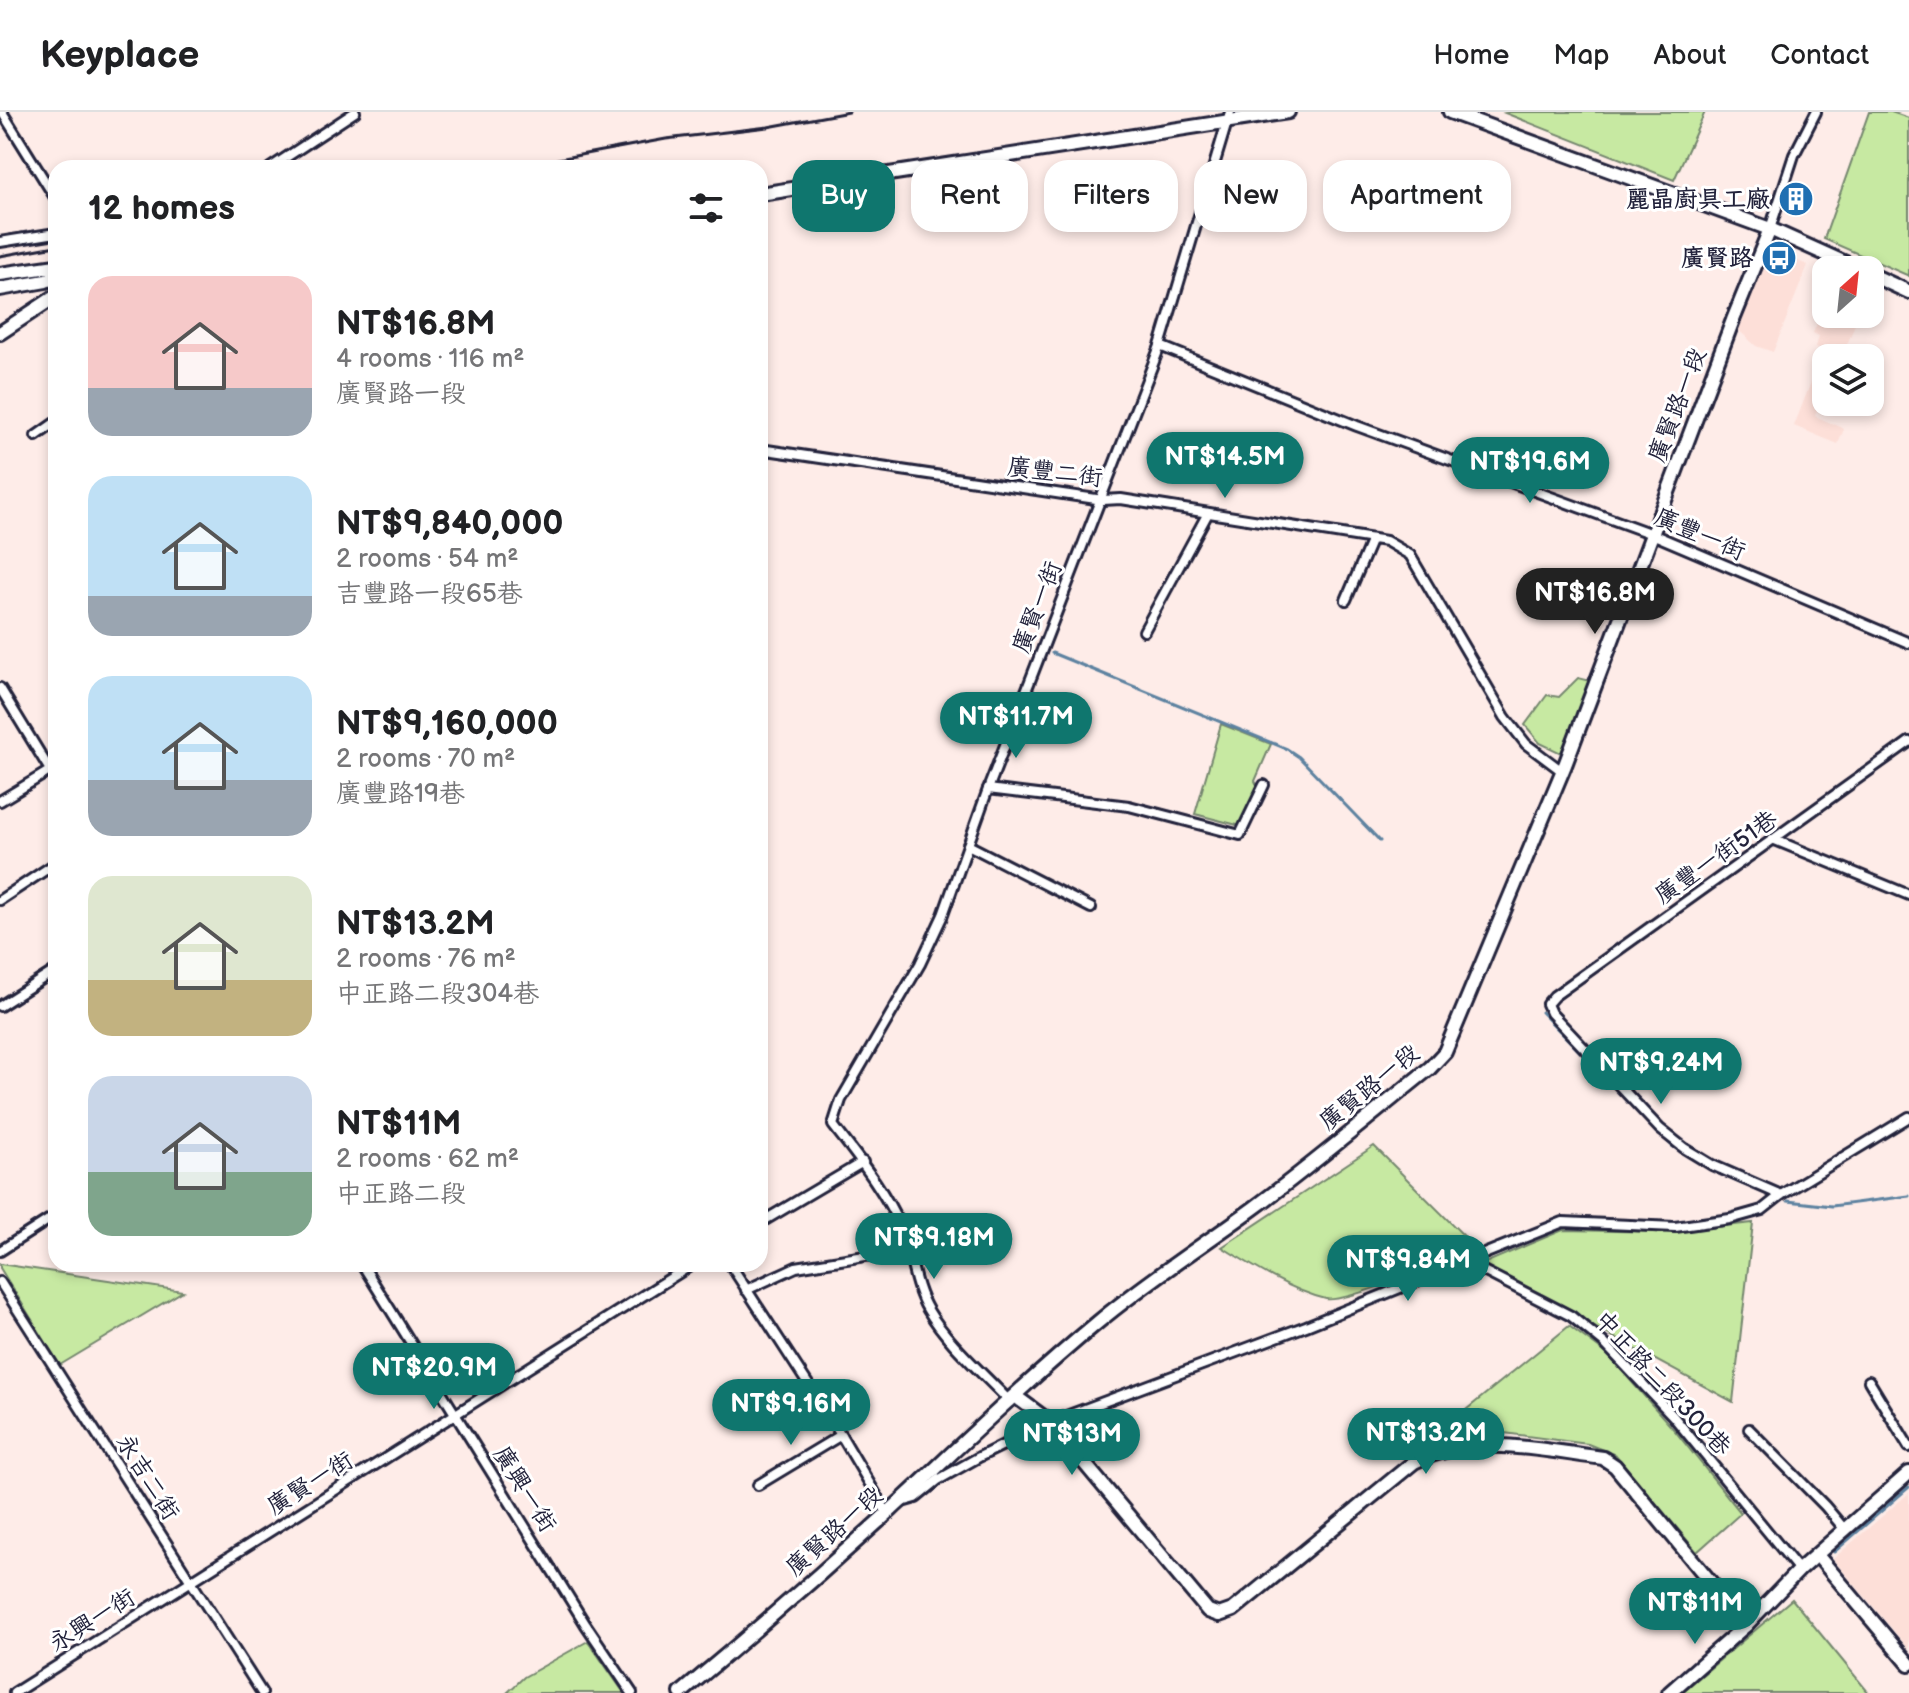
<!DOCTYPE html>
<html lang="en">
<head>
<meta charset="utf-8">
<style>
	body { margin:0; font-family:"Balsamiq Sans","LXGW WenKai TC",sans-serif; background:#f2f2f2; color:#202124; height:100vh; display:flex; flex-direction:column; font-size:30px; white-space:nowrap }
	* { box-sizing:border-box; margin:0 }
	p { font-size:26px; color:#757577 }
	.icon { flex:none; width:44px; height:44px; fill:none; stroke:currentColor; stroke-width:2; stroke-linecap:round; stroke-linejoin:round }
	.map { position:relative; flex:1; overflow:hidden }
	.sheet { position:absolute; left:48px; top:48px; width:720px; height:1112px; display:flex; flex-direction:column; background:#fff; border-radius:24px; box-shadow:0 4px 12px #0003 }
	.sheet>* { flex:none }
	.banner { position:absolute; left:792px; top:48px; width:760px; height:72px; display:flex; gap:16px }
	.needle { width:52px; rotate:27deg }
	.tools { position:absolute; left:1812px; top:144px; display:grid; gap:16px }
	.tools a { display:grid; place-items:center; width:72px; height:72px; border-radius:16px; background:#fff; box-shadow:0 4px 12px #0003; font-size:40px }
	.price { position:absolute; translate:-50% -68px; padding:0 18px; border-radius:28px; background:#0f766e; color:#fff; font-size:26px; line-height:52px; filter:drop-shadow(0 2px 4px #0008) }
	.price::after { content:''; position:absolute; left:50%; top:48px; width:24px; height:18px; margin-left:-12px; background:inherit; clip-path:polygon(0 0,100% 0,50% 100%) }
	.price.current { background:#222; color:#fff }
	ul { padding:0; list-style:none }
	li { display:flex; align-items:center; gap:24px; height:200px; padding:0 40px }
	li span { display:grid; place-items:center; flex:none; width:224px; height:160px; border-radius:24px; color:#555 }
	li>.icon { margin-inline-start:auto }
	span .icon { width:96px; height:96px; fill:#fffc; stroke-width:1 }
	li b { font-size:34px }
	h2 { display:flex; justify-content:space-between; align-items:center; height:96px; padding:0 40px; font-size:34px }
	.chip { padding:0 28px; border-radius:24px; background:#fff; box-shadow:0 4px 12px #0003; font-size:28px; line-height:72px }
	.chip.current { background:#0f766e; color:#fff }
	header { display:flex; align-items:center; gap:48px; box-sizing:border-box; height:112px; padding:0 40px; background:#fff; border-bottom:2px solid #e0e0e0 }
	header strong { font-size:38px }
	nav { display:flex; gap:44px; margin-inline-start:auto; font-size:28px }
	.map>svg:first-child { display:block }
	.built { fill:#fddfd8 }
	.green { fill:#c7e9a2; stroke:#74866e; stroke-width:2 }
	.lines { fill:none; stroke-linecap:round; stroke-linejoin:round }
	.stream { stroke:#5d82a0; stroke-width:3 }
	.street-casing { stroke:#22223b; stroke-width:14 }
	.secondary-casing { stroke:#22223b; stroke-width:18 }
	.primary-casing { stroke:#22223b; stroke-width:18 }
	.street { stroke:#fff; stroke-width:8 }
	.secondary { stroke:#fff; stroke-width:12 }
	.primary { stroke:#fff; stroke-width:12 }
	.rail { stroke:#22223b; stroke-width:3 }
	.labels { text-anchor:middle; stroke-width:6; stroke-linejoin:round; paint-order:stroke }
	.poi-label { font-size:24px; font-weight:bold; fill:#22223b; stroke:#fff; text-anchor:end }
	.street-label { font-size:24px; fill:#22223b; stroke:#fff }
</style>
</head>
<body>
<header>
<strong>Keyplace</strong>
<nav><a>Home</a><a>Map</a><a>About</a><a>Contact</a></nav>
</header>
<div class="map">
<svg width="1909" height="1581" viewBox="0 0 1909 1581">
	<rect width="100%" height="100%" fill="#feece8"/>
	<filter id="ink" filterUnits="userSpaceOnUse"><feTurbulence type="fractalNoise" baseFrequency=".0125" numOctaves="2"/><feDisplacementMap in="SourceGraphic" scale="16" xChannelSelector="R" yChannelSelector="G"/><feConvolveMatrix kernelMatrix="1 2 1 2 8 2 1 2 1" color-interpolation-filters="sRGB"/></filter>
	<g filter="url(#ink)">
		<!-- built -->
		<g class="built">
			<path d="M1769,138L1808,153L1773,240L1756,234L1735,215L1749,172Z"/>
			<path d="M1826,191V202H1859L1843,243L1816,235L1819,224L1813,221Z"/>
			<path d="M1820,247L1826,249V274L1815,304L1844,317L1838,332L1794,314Z"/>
			<path d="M1909,1381V1537L1833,1447Z"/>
		</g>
		<!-- green -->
		<g class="green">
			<path d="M1510,0H1705L1674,68L1505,1Z"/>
			<path d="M1869,0H1891L1909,6V164L1824,127Z"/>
			<path d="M1578,566L1590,569L1561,641L1540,631L1525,613L1547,583L1559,585Z"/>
			<path d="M1221,612L1271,632L1255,669L1258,675L1241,714L1195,702Z"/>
			<path d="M1374,1034L1477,1137C1453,1146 1344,1192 1326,1187C1292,1179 1252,1154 1222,1135Z"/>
			<path d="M1753,1111L1733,1290L1480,1153L1563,1118L1669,1120Z"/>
			<path d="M0,1152L183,1179L60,1253L0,1156Z"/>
			<path d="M1569,1214L1608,1243L1676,1320L1741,1401L1697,1440L1616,1343L1588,1332L1504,1321L1429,1328Z"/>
			<path d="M1792,1487L1869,1581H1681Z"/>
			<path d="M588,1529L624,1581H507L524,1565Z"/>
		</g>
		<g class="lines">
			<!-- stream -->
			<g class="stream">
				<path d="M1052,541L1287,637L1299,645L1380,729"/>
				<path d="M1541,900L1672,1034C1702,1054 1731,1069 1765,1081"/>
				<path d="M1788,1089L1832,1094L1909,1084"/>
				<path d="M1834,1440L1909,1375"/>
			</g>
			<defs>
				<g id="street">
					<path d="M2,0L56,87"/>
					<path d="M270,56L355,0"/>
					<path d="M1770,117L1794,43L1816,0"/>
					<path d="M0,130L56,121"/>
					<path d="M1160,234L1357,314L1652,422L1909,531"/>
					<path d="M36,324L56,310"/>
					<path d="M760,337L1103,388L1121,387L1386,429L1410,443L1505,605L1526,632L1562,659"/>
					<path d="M1346,488L1372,427"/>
					<path d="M1144,519L1208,401"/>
					<path d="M0,576L56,668"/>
					<path d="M988,677L1129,694L1240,723L1264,673"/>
					<path d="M0,689L56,655"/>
					<path d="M1775,728L1909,783"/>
					<path d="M968,733L1091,796"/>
					<path d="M0,788L56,751"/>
					<path d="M0,894L56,858"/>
					<path d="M1781,1083L1712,1053L1684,1036L1660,1017L1551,901L1547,892L1554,884L1909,630"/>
					<path d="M760,1111L863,1050"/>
					<path d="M0,1139L56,1103"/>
					<path d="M1466,1150L1571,1204L1604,1231L1673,1304L1799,1458"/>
					<path d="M362,1152L586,1513L632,1581"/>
					<path d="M730,1152L841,1323L887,1401"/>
					<path d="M0,1170L262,1581"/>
					<path d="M746,1178L796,1155L909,1137"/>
					<path d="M1869,1269L1909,1335"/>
					<path d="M1010,1290C983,1261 948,1232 928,1198C913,1173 912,1142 901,1116C884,1077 858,1046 833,1013L841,988L920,852L943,803L988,677L1160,234L1230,0"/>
					<path d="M1749,1317L1825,1394L1846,1419"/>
					<path d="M758,1373L841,1323"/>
					<path d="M902,1390L916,1386L938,1368L979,1345L1050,1310L1306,1214L1563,1110L1675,1115L1730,1107L1762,1098L1781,1083L1909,1005"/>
					<path d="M14,1581L693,1152"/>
				</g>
				<g id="secondary">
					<path d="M0,221L56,184"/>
					<path d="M1015,1284L1050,1310L1208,1499L1219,1503L1233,1498L1414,1350C1474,1321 1540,1338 1603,1346L1615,1354L1746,1513"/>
					<path d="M1817,1443L1909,1552"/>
					<path d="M681,1581C752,1522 822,1461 891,1398C959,1335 1026,1270 1097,1211C1147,1169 1202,1134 1254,1096C1314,1052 1371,1003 1430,956L1445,940L1565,653L1733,208L1770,117"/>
					<path d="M1669,1581L1746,1513L1799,1458L1909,1361"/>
				</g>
				<g id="primary">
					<path d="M1450,0L1770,117L1861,158"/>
					<path d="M760,82L1288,0"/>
					<path d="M0,162L56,154"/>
					<path d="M1870,162L1909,180"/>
					<path d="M0,177L46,169L56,164"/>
				</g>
			</defs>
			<!-- street casing -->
			<use href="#street" class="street-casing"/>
			<!-- secondary casing -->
			<use href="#secondary" class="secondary-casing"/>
			<!-- primary casing -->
			<use href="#primary" class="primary-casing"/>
			<!-- street -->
			<use href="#street" class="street"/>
			<!-- secondary -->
			<use href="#secondary" class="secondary"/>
			<!-- primary -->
			<use href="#primary" class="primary"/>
			<!-- rail -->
			<g class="rail">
				<path d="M510,56L666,27L768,15L849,0"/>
				<path d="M0,144L56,134"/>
			</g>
		</g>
	</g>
	<!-- icons -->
	<defs>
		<symbol id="building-disc" viewBox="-11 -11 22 22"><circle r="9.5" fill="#1f6fb2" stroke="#fff"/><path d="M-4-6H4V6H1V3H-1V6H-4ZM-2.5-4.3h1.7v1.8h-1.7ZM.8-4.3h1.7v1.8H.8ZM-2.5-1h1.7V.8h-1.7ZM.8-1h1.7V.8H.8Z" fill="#fff"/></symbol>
		<symbol id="bus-disc" viewBox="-11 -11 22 22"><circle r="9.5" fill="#1f6fb2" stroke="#fff"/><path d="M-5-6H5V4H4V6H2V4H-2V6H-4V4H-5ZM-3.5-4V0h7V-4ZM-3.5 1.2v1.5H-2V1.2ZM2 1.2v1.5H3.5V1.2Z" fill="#fff"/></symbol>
	</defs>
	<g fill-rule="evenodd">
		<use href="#building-disc" x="1776" y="67" width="40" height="40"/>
		<use href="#bus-disc" x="1759" y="126" width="40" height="40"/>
	</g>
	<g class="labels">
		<!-- poi labels -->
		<g class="poi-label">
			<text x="1770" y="95">麗晶廚具工廠</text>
			<text x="1753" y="154">廣賢路</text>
		</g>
		<!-- street labels -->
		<g class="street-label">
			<text transform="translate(1677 293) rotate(-69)" y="8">廣賢路一段</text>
			<text transform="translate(1055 360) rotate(7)" y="8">廣豐二街</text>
			<text transform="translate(1700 422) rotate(23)" y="8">廣豐一街</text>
			<text transform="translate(1037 495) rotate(-69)" y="8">廣賢一街</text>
			<text transform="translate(1716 745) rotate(-35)" y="8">廣豐一街51巷</text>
			<text transform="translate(1369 975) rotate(-39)" y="8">廣賢路一段</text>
			<text transform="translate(1663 1271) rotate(47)" y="8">中正路二段300巷</text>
			<text transform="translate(148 1365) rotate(58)" y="8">永吉二街</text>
			<text transform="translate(310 1371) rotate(-32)" y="8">廣賢一街</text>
			<text transform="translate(525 1377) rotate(58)" y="8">廣興一街</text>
			<text transform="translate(834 1419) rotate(-42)" y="8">廣賢路一段</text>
			<text transform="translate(92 1508) rotate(-32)" y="8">永興一街</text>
		</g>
	</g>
</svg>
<div class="tools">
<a><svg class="needle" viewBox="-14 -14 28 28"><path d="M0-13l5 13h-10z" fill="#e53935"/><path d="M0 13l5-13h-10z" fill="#757577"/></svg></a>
<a><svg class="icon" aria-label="layers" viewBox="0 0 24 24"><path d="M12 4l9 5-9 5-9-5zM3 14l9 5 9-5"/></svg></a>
</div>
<b class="price" style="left:1225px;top:388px">NT$14.5M</b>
<b class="price" style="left:1530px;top:393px">NT$19.6M</b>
<b class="price current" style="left:1595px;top:524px">NT$16.8M</b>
<b class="price" style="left:1016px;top:648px">NT$11.7M</b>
<b class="price" style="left:1661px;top:994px">NT$9.24M</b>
<b class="price" style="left:934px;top:1169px">NT$9.18M</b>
<b class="price" style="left:1408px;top:1191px">NT$9.84M</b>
<b class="price" style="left:434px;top:1299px">NT$20.9M</b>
<b class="price" style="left:791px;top:1335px">NT$9.16M</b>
<b class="price" style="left:1426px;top:1364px">NT$13.2M</b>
<b class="price" style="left:1072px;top:1365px">NT$13M</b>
<b class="price" style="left:1695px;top:1534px">NT$11M</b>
<div class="banner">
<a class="chip current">Buy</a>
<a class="chip">Rent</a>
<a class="chip">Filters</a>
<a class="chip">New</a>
<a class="chip">Apartment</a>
</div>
<section class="sheet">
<h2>12 homes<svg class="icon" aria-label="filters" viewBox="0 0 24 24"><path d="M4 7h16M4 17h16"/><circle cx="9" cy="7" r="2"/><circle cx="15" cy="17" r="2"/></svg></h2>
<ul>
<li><span style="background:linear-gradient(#f6c9c9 70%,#9aa5b1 0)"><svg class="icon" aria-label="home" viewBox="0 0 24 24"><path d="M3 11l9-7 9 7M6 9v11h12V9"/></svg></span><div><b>NT$16.8M</b><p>4 rooms · 116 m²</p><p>廣賢路一段</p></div></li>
<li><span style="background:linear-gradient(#bfe0f5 75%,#9aa5b1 0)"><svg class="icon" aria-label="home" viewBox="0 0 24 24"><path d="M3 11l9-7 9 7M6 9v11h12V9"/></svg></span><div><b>NT$9,840,000</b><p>2 rooms · 54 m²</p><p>吉豐路一段65巷</p></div></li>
<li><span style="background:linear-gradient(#bfe0f5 65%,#9aa5b1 0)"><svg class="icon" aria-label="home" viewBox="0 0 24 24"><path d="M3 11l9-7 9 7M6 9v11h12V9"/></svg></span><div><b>NT$9,160,000</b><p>2 rooms · 70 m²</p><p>廣豐路19巷</p></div></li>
<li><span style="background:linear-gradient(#dfe7d0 65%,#c2b280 0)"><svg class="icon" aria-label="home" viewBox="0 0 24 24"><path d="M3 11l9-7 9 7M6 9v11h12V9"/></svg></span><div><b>NT$13.2M</b><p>2 rooms · 76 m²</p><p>中正路二段304巷</p></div></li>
<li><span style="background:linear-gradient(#c9d6e8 60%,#7fa58c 0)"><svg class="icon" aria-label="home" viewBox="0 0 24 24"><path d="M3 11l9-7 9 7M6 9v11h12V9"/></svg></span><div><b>NT$11M</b><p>2 rooms · 62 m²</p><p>中正路二段</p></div></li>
</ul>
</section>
</div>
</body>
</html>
